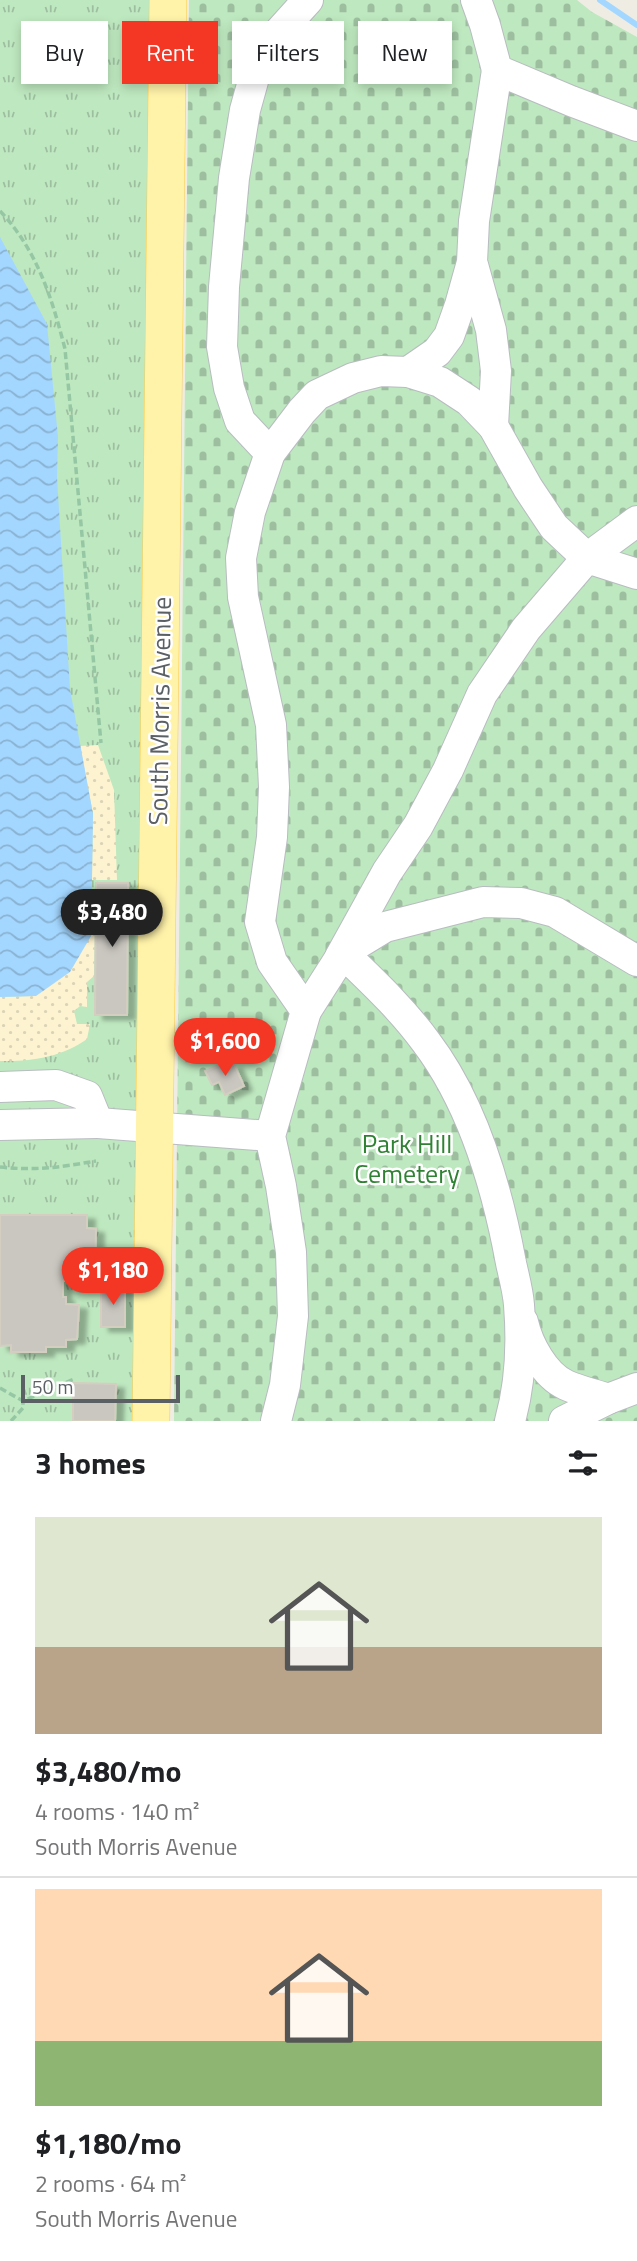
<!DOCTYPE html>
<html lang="en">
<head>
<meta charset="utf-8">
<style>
	body { margin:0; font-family:"Titillium Web",sans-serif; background:#f2f2f2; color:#202124; height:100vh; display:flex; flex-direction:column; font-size:26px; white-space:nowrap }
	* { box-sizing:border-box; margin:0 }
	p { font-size:23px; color:#757577 }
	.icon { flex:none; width:38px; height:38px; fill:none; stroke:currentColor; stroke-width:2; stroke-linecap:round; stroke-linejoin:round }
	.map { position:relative; height:1421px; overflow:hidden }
	.sheet { display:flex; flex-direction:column; background:#fff; flex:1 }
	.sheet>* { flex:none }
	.banner { position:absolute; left:21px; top:21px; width:595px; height:63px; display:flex; gap:14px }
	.scale { position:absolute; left:21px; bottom:18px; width:159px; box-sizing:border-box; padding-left:7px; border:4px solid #5b6065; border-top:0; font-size:19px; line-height:24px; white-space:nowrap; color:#5b6065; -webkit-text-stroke:5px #fff; paint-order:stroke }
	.price { position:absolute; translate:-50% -60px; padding:0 16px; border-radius:24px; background:#f43625; color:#fff; font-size:23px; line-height:46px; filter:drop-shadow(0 2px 4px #0008) }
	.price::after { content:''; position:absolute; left:50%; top:42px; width:21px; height:16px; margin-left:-10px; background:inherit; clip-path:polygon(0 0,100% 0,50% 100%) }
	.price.active { background:#222; color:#fff }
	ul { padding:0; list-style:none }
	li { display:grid; align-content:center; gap:14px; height:371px; padding:0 35px }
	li+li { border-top:2px solid #e0e0e0 }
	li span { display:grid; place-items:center; height:217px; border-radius:0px; color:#555 }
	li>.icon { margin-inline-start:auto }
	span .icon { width:126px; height:126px; fill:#fffc; stroke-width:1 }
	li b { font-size:30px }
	h2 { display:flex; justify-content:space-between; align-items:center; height:84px; padding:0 35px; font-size:30px }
	.chip { padding:0 24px; border-radius:0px; background:#fff; box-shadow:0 4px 10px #0003; font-size:24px; line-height:63px }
	.chip.active { background:#f43625; color:#fff }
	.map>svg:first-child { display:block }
	.grass { fill:url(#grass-tufts) }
	.sand { fill:url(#sand-dots) }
	.cemetery { fill:url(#cemetery-stones) }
	.water { fill:url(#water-waves) }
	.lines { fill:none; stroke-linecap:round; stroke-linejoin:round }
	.stream { stroke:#a4d7ff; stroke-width:6 }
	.building { fill:#cac7c0; stroke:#d4cec1; stroke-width:2; filter:url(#shadow) }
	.minor-casing { stroke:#b8bcc0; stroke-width:32 }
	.major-casing { stroke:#facc52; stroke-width:38 }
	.path { stroke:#96c7a4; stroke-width:3.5; stroke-dasharray:7 3.5; stroke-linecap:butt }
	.minor { stroke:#fff; stroke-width:30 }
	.major { stroke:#fff2a9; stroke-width:37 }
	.labels { text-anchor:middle; stroke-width:5; stroke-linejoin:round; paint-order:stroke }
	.street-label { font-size:26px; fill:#5b6065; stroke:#fff }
	.park-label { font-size:26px; fill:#2f8233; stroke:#fff }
</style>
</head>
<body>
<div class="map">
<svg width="637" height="1421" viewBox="0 0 637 1421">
	<defs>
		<pattern id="grass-tufts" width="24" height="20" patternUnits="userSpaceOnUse" patternTransform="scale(1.75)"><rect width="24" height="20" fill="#bee8bf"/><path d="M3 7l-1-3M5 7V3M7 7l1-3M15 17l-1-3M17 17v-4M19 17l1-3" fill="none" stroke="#9dbf9f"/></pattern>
		<pattern id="sand-dots" width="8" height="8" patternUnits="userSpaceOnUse" patternTransform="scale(1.75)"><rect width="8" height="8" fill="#fdf3d1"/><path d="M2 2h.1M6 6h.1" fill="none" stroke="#dbd3b6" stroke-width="1.8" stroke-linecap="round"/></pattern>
		<pattern id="cemetery-stones" width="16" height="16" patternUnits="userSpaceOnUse" patternTransform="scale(1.75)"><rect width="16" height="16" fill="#bee8bf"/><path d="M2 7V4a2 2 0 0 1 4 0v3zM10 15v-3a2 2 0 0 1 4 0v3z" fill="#9dbf9f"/></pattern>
		<pattern id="water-waves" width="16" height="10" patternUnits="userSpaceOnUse" patternTransform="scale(1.75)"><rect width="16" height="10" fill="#a4d7ff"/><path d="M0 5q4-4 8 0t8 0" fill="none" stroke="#89b2d2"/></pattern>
		<filter id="shadow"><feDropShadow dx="8" dy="4.5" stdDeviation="2" flood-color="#0004"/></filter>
	</defs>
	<rect width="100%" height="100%" fill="#efede3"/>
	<!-- grass -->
	<path class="grass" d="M0,0H150L133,1421H0Z"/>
	<!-- sand -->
	<g class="sand">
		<path d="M98,745L114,790L117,880H92L93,814L80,746Z"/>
		<path d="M95,923L94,976L87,982V1007L80,1006L74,1011L77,1024H90L87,1039C62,1057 30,1062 0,1061V997L35,996L91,936Z"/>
	</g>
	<!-- cemetery -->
	<path class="cemetery" d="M189,0H577L592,12L637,37V1421H174Z"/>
	<!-- water -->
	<path class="water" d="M0,237L47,324L58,437L57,477L70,689L93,814L91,936L70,972L36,996L0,997Z"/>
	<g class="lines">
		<!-- stream -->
		<path class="stream" d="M600,0L637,25"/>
	</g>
	<!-- building -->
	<g class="building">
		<path d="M96,883H128L127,1015H95Z"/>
		<path d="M224,1063L226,1067L234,1064L244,1086L225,1095L219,1082L212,1085L205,1071Z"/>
		<path d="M0,1215H87V1228L96,1229L95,1273L80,1272L81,1280L63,1281V1297H66V1304L79,1305L77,1339L66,1340V1347H46V1352H11V1345L0,1346Z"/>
		<rect x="101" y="1287" width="24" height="40"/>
		<path d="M73,1383L116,1384L115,1421H73Z"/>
	</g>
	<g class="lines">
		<defs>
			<g id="minor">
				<path d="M476,0L485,25L497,70L571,101L637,126"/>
				<path d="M473,265L491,330L496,371L493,426"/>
				<path d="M408,372L437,352L449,336L460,305L472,262L474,221L497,70"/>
				<path d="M270,453L302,411L317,395L353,378L381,371L408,372L440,382L469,401L493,426L528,488L554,527L587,558L637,521"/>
				<path d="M344,952L385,927L483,902L521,903L555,912L637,961"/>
				<path d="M340,957L387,872L418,826L448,770L482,694L526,629L587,558L637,574"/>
				<path d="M306,1011L343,953C372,981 402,1009 426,1042C473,1104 497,1187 511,1263C514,1277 518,1291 519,1305C522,1342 520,1385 510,1421"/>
				<path d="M0,1087L56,1085L87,1096L98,1123L0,1125"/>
				<path d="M98,1123L270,1136"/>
				<path d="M523,1322C528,1344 544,1375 566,1385C579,1391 594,1394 608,1399"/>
				<path d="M276,1421L285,1385L293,1316L291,1252L281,1186L270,1136L306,1011L272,962L260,922L272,837L274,787L271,725L243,597L241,558L250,512L270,453L240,421L229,388L222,347L224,287L234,178L245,110L255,74L280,31L308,0"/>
				<path d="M564,1421L608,1399L637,1388"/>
			</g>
			<path id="major" d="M151,1421L168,0"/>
		</defs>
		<!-- minor casing -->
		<use href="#minor" class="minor-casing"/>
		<!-- major casing -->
		<use href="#major" class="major-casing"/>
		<!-- path -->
		<g class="path">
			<path d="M0,211C37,250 52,298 65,349L101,743"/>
			<path d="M0,1167C36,1171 61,1167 96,1161"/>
			<path d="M0,1388L23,1401L74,1379"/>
			<path d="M11,1421L23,1408V1401"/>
		</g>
		<!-- minor -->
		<use href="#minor" class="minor"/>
		<!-- major -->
		<use href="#major" class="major"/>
	</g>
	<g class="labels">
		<!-- street labels -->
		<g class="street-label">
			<text transform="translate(160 711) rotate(-89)" y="9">South Morris Avenue</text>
		</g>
		<!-- park labels -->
		<g class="park-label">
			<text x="407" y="1153">Park Hill<tspan x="407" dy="30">Cemetery</tspan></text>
		</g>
	</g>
</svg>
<div class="scale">50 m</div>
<b class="price active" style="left:112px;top:949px">$3,480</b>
<b class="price" style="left:225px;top:1078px">$1,600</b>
<b class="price" style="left:113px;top:1307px">$1,180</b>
<div class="banner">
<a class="chip">Buy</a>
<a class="chip active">Rent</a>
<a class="chip">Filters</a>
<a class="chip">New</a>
</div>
</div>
<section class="sheet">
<h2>3 homes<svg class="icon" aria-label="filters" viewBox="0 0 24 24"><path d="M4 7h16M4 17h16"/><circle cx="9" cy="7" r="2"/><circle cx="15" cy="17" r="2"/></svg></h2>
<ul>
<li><span style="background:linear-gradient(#dfe7d0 60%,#b9a48a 0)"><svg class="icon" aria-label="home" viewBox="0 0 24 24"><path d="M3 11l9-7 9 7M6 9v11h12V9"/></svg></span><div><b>$3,480/mo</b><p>4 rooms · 140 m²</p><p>South Morris Avenue</p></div></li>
<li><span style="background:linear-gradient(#ffd9b3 70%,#8fb573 0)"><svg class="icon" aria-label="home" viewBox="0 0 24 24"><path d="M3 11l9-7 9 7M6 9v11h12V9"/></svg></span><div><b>$1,180/mo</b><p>2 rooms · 64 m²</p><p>South Morris Avenue</p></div></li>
</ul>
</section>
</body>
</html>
